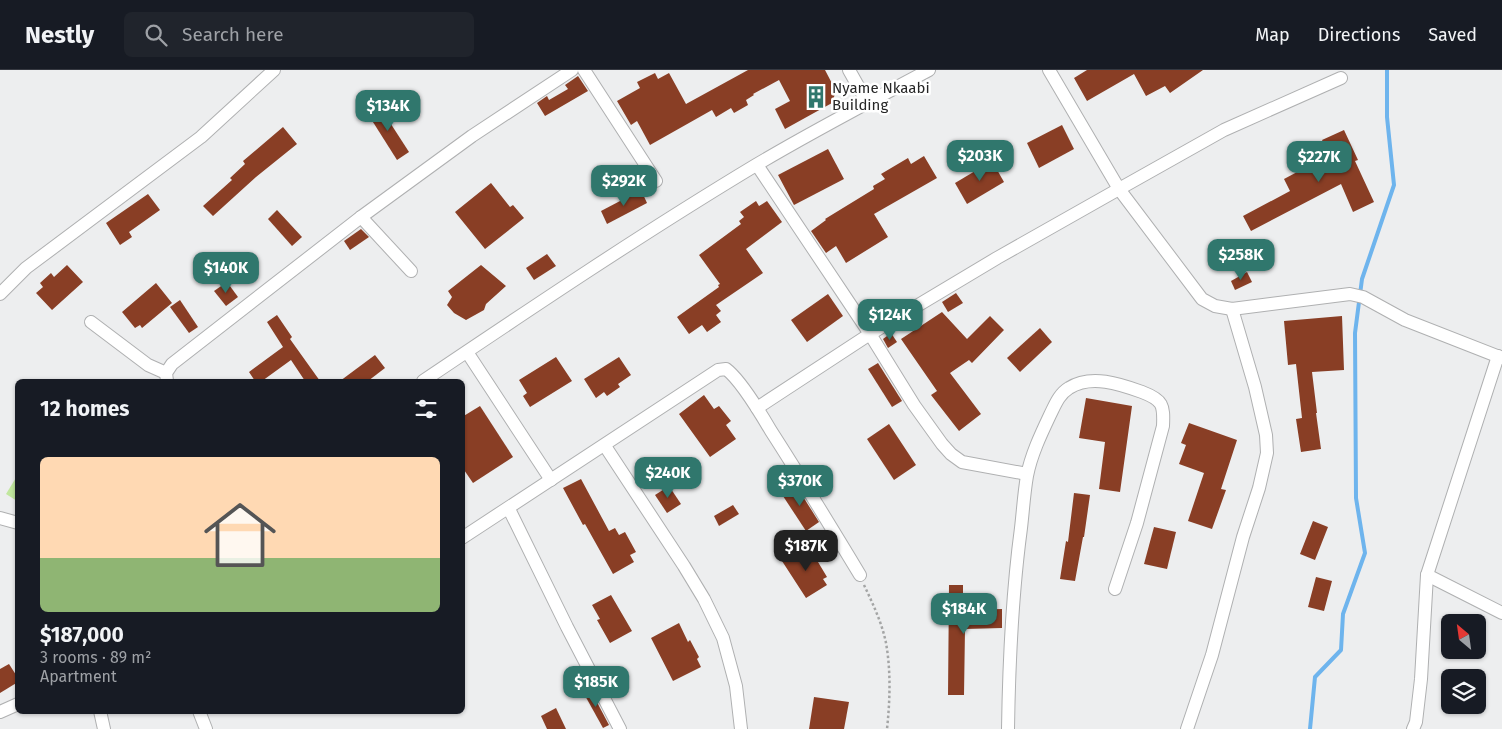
<!DOCTYPE html>
<html lang="en">
<head>
<meta charset="utf-8">
<style>
	body { margin:0; font-family:"Fira Sans",sans-serif; background:#20242c; color:#f1f3f6; height:100vh; display:flex; flex-direction:column; font-size:19px; white-space:nowrap }
	* { box-sizing:border-box; margin:0 }
	p { font-size:16px; color:#9ea1a6 }
	.icon { flex:none; width:28px; height:28px; fill:none; stroke:currentColor; stroke-width:2; stroke-linecap:round; stroke-linejoin:round }
	.map { position:relative; flex:1; overflow:hidden }
	.side { position:absolute; left:15px; top:309px; width:450px; height:335px; display:flex; flex-direction:column; background:#171b24; border-radius:8px; box-shadow:0 1px 4px #0004 }
	.side>* { flex:none }
	.needle { width:32px; rotate:331deg }
	.tools { position:absolute; left:1441px; top:544px; display:grid; gap:10px }
	.tools a { display:grid; place-items:center; width:45px; height:45px; border-radius:8px; background:#171b24; box-shadow:0 1px 4px #0004; font-size:25px }
	.price { position:absolute; translate:-50% -42px; padding:0 11px; border-radius:10px; background:#30776d; color:#fff; font-size:16px; line-height:32px; filter:drop-shadow(0 1px 2px #0008) }
	.price::after { content:''; position:absolute; left:50%; top:30px; width:15px; height:11px; margin-left:-8px; background:inherit; clip-path:polygon(0 0,100% 0,50% 100%) }
	.price.on { background:#222; color:#fff }
	ul { padding:0; list-style:none }
	li { display:grid; align-content:center; gap:10px; height:265px; padding:0 25px }
	li+li { border-top:1px solid #363941 }
	li span { display:grid; place-items:center; height:155px; border-radius:8px; color:#555 }
	li>.icon { margin-inline-start:auto }
	span .icon { width:90px; height:90px; fill:#fffc; stroke-width:1 }
	li b { font-size:21px }
	h2 { display:flex; justify-content:space-between; align-items:center; height:60px; padding:0 25px; font-size:21px }
	header { display:flex; align-items:center; gap:30px; box-sizing:border-box; height:70px; padding:0 25px; background:#171b24; border-bottom:1px solid #363941 }
	header strong { font-size:24px }
	nav { display:flex; gap:28px; margin-inline-start:auto; font-size:18px }
	.search { width:350px; height:45px; background:#20242c; display:flex; align-items:center; gap:12px; box-sizing:border-box; padding:0 18px; border-radius:8px; color:#9ea1a6; font-size:19px }
	.map>svg:first-child { display:block }
	.green { fill:#c1e79e }
	.lines { fill:none; stroke-linecap:round; stroke-linejoin:round }
	.stream { stroke:#6eb4ed; stroke-width:4 }
	.building { fill:#893e25 }
	.minor-casing { stroke:#afb0b1; stroke-width:14 }
	.path { stroke:#a4a5a5; stroke-width:2.5; stroke-dasharray:2.5 2.5; stroke-linecap:butt }
	.minor { stroke:#fff; stroke-width:12 }
	.labels { text-anchor:middle; stroke-width:5; stroke-linejoin:round; paint-order:stroke }
	.poi-label { font-size:15px; fill:#262626; stroke:#fff; text-anchor:start }
</style>
</head>
<body>
<header>
<strong>Nestly</strong>
<div class="search"><svg class="icon" aria-label="search" viewBox="0 0 24 24"><circle cx="10" cy="10" r="6"/><path d="M15 15l6 6"/></svg>Search here</div>
<nav><a>Map</a><a>Directions</a><a>Saved</a></nav>
</header>
<div class="map">
<svg width="1502" height="659" viewBox="0 0 1502 659">
	<rect width="100%" height="100%" fill="#edeeef"/>
	<!-- green -->
	<path class="green" d="M17,406V431L6,424Z"/>
	<g class="lines">
		<!-- stream -->
		<path class="stream" d="M1310,659L1315,607L1341,580L1343,544L1365,483L1356,428L1355,263L1362,209L1394,115L1387,47V0"/>
	</g>
	<!-- building -->
	<g class="building">
		<path d="M748,0H825L836,21L832,33L785,59L775,39L790,31L779,10L753,24L754,25L746,30L748,35L734,43L731,38L716,47L712,40L650,75L637,51L631,55L617,31L640,18L637,12L655,3L658,9L669,3L686,34Z"/>
		<path d="M1087,0H1203L1170,23L1165,16L1146,26L1134,4L1087,31L1074,8Z"/>
		<path d="M578,6L588,21L545,46L537,33L547,26L549,30L568,19L565,15Z"/>
		<path d="M378,34L409,82L397,90L366,41Z"/>
		<path d="M1062,55L1074,79L1039,98L1027,73Z"/>
		<path d="M283,57L297,74L256,107L213,146L203,136L232,110L230,108L245,94L243,91Z"/>
		<path d="M1344,60L1358,90L1355,91L1374,132L1353,142L1341,114L1251,161L1243,146L1290,121L1284,109L1329,85L1322,70Z"/>
		<path d="M828,79L844,109L794,135L778,105Z"/>
		<path d="M924,86L937,108L874,144L888,167L846,193L836,176L826,183L811,161L826,150L825,149L874,119L873,116L885,109L881,104L908,88L911,94Z"/>
		<path d="M992,91L1004,112L967,134L955,113Z"/>
		<path d="M491,113L510,137L513,135L524,148L485,179L455,142Z"/>
		<path d="M641,120L647,133L607,154L601,141Z"/>
		<path d="M148,124L160,140L129,162L132,167L120,175L106,153Z"/>
		<path d="M756,131L759,136L767,131L782,152L746,179L763,203L716,235L721,241L716,245L721,252L707,262L702,255L689,264L677,247L719,217L718,215L720,214L699,185L741,154L739,151L744,147L740,142Z"/>
		<path d="M277,140L302,167L292,176L268,149Z"/>
		<path d="M361,159L369,167L350,180L344,171Z"/>
		<path d="M547,184L556,196L534,210L526,198Z"/>
		<path d="M67,195L83,212L52,240L36,223L43,217L40,213L51,203L54,207Z"/>
		<path d="M481,195L506,216L486,234L484,240L466,250L454,243L447,235L452,227L448,221Z"/>
		<path d="M1247,202L1252,212L1235,220L1231,211Z"/>
		<path d="M227,212L238,227L226,236L214,221Z"/>
		<path d="M156,213L172,233L142,258L140,255L135,258L122,242Z"/>
		<path d="M956,223L963,233L948,242L942,232Z"/>
		<path d="M828,224L843,246L807,272L791,250Z"/>
		<path d="M180,230L198,257L189,263L170,237Z"/>
		<path d="M942,242L967,269L990,246L1004,260L972,293L969,290L950,303L981,344L959,361L931,325L937,321L901,269Z"/>
		<path d="M277,245L292,267L290,269L320,311H305L291,290L262,311H255L249,302L283,277L267,252Z"/>
		<path d="M1342,246L1344,300L1312,302L1317,343H1316L1321,379L1301,382L1296,349L1302,348L1296,294L1288,295L1284,251Z"/>
		<path d="M1040,258L1052,272L1020,302L1007,288Z"/>
		<path d="M891,263L897,272L888,278L883,269Z"/>
		<path d="M375,285L385,298L368,311H340Z"/>
		<path d="M556,287L572,311L530,337L523,326L527,323L519,310Z"/>
		<path d="M619,287L631,305L618,314L620,317L607,326L604,322L596,328L584,309Z"/>
		<path d="M878,293L902,331L892,337L868,299Z"/>
		<path d="M704,325L714,339L719,336L731,351L726,355L736,369L710,387L679,344Z"/>
		<path d="M1086,328L1132,336L1120,422L1099,419L1105,372L1079,368Z"/>
		<path d="M480,336L513,387L473,413L462,397V347Z"/>
		<path d="M1189,353L1237,370L1221,419L1226,420L1212,459L1188,451L1204,403L1179,394L1186,375L1181,373Z"/>
		<path d="M889,354L916,395L894,410L867,369Z"/>
		<path d="M581,409L609,461L615,458L619,465L625,462L636,482L630,485L634,492L613,504L585,454L583,455L563,418Z"/>
		<path d="M795,414L819,452L806,461L781,423Z"/>
		<path d="M669,416L681,434L667,443L655,425Z"/>
		<path d="M1074,423L1090,425L1084,467H1083L1075,511L1060,509L1066,471L1068,472Z"/>
		<path d="M733,435L739,444L719,456L714,446Z"/>
		<path d="M1313,451L1328,457L1315,490L1300,484Z"/>
		<path d="M1154,457L1176,462L1167,499L1144,494Z"/>
		<path d="M803,477L808,485L812,482L827,507L823,509L827,515L806,528L782,491Z"/>
		<path d="M1316,507L1332,511L1324,541L1308,537Z"/>
		<path d="M949,515H963V540L1002,539V558L965,559L964,625H948Z"/>
		<path d="M611,525L632,561L610,573L597,550L600,549L592,535Z"/>
		<path d="M679,553L688,572L690,570L699,587L697,589L701,597L673,611L651,568Z"/>
		<path d="M9,594L18,608V612L0,623V599Z"/>
		<path d="M590,619L609,655L603,658L583,622Z"/>
		<path d="M814,627L849,632L844,659H809Z"/>
		<path d="M556,638L566,659H547L541,646Z"/>
	</g>
	<g class="lines">
		<defs>
			<g id="minor">
				<path d="M584,0L656,111"/>
				<path d="M849,0L867,32"/>
				<path d="M1049,0L1119,119L1202,229L1215,236L1232,239L1350,224L1363,227L1405,250L1502,288"/>
				<path d="M757,95L870,264L914,335L942,374L951,384L962,392L1027,404"/>
				<path d="M361,147L411,201"/>
				<path d="M0,224L26,198L201,67L274,0"/>
				<path d="M91,252L148,295L166,303"/>
				<path d="M467,282L551,410"/>
				<path d="M167,311L166,303L172,294L361,147L472,66L572,0"/>
				<path d="M423,311C533,237 643,163 756,95C813,61 871,31 929,0"/>
				<path d="M757,338L870,264L997,188L1119,119L1224,60L1341,8"/>
				<path d="M605,376L684,496L704,529L723,568L736,616L741,659"/>
				<path d="M509,439L567,557L620,659"/>
				<path d="M0,448L18,453"/>
				<path d="M462,468L718,300L726,299C741,310 761,344 771,361C802,409 831,457 860,505"/>
				<path d="M1427,505L1502,543"/>
				<path d="M100,641L104,659"/>
				<path d="M199,641L206,659"/>
				<path d="M0,642L18,634"/>
				<path d="M1008,659C1009,592 1012,525 1021,458C1023,441 1024,423 1027,406C1031,385 1041,364 1050,345C1055,335 1059,324 1069,318C1091,304 1120,314 1142,322C1163,330 1164,335 1163,356L1137,453L1115,519"/>
				<path d="M1187,659L1212,585L1243,467L1259,418L1267,383L1266,365L1255,317L1232,239"/>
				<path d="M1413,659L1416,652L1421,609L1427,505L1498,286"/>
			</g>
		</defs>
		<!-- minor casing -->
		<use href="#minor" class="minor-casing"/>
		<!-- path -->
		<path class="path" d="M864,515C873,534 882,553 886,573C891,601 890,631 887,659"/>
		<!-- minor -->
		<use href="#minor" class="minor"/>
	</g>
	<!-- icons -->
	<defs>
		<symbol id="building-bare" viewBox="-9 -9 18 18"><path d="M-4-6H4V6H1V3H-1V6H-4ZM-2.5-4.3h1.7v1.8h-1.7ZM.8-4.3h1.7v1.8H.8ZM-2.5-1h1.7V.8h-1.7ZM.8-1h1.7V.8H.8Z" fill="#30776d" stroke="#fff" stroke-width="2.5" paint-order="stroke"/></symbol>
	</defs>
	<g fill-rule="evenodd">
		<use href="#building-bare" x="800" y="11" width="32" height="32"/>
	</g>
	<g class="labels">
		<!-- poi labels -->
		<g class="poi-label">
			<text x="832" y="23">Nyame Nkaabi<tspan x="832" dy="17">Building</tspan></text>
		</g>
	</g>
</svg>
<div class="tools">
<a><svg class="needle" viewBox="-14 -14 28 28"><path d="M0-13l5 13h-10z" fill="#e53935"/><path d="M0 13l5-13h-10z" fill="#9ea1a6"/></svg></a>
<a><svg class="icon" aria-label="layers" viewBox="0 0 24 24"><path d="M12 4l9 5-9 5-9-5zM3 14l9 5 9-5"/></svg></a>
</div>
<b class="price" style="left:388px;top:62px">$134K</b>
<b class="price" style="left:980px;top:112px">$203K</b>
<b class="price" style="left:1319px;top:113px">$227K</b>
<b class="price" style="left:624px;top:137px">$292K</b>
<b class="price" style="left:1241px;top:211px">$258K</b>
<b class="price" style="left:226px;top:224px">$140K</b>
<b class="price" style="left:890px;top:271px">$124K</b>
<b class="price" style="left:668px;top:429px">$240K</b>
<b class="price" style="left:800px;top:437px">$370K</b>
<b class="price on" style="left:806px;top:502px">$187K</b>
<b class="price" style="left:964px;top:565px">$184K</b>
<b class="price" style="left:596px;top:638px">$185K</b>
<section class="side">
<h2>12 homes<svg class="icon" aria-label="filters" viewBox="0 0 24 24"><path d="M4 7h16M4 17h16"/><circle cx="9" cy="7" r="2"/><circle cx="15" cy="17" r="2"/></svg></h2>
<ul>
<li><span style="background:linear-gradient(#ffd9b3 65%,#8fb573 0)"><svg class="icon" aria-label="home" viewBox="0 0 24 24"><path d="M3 11l9-7 9 7M6 9v11h12V9"/></svg></span><div><b>$187,000</b><p>3 rooms · 89 m²</p><p>Apartment</p></div></li>
</ul>
</section>
</div>
</body>
</html>
